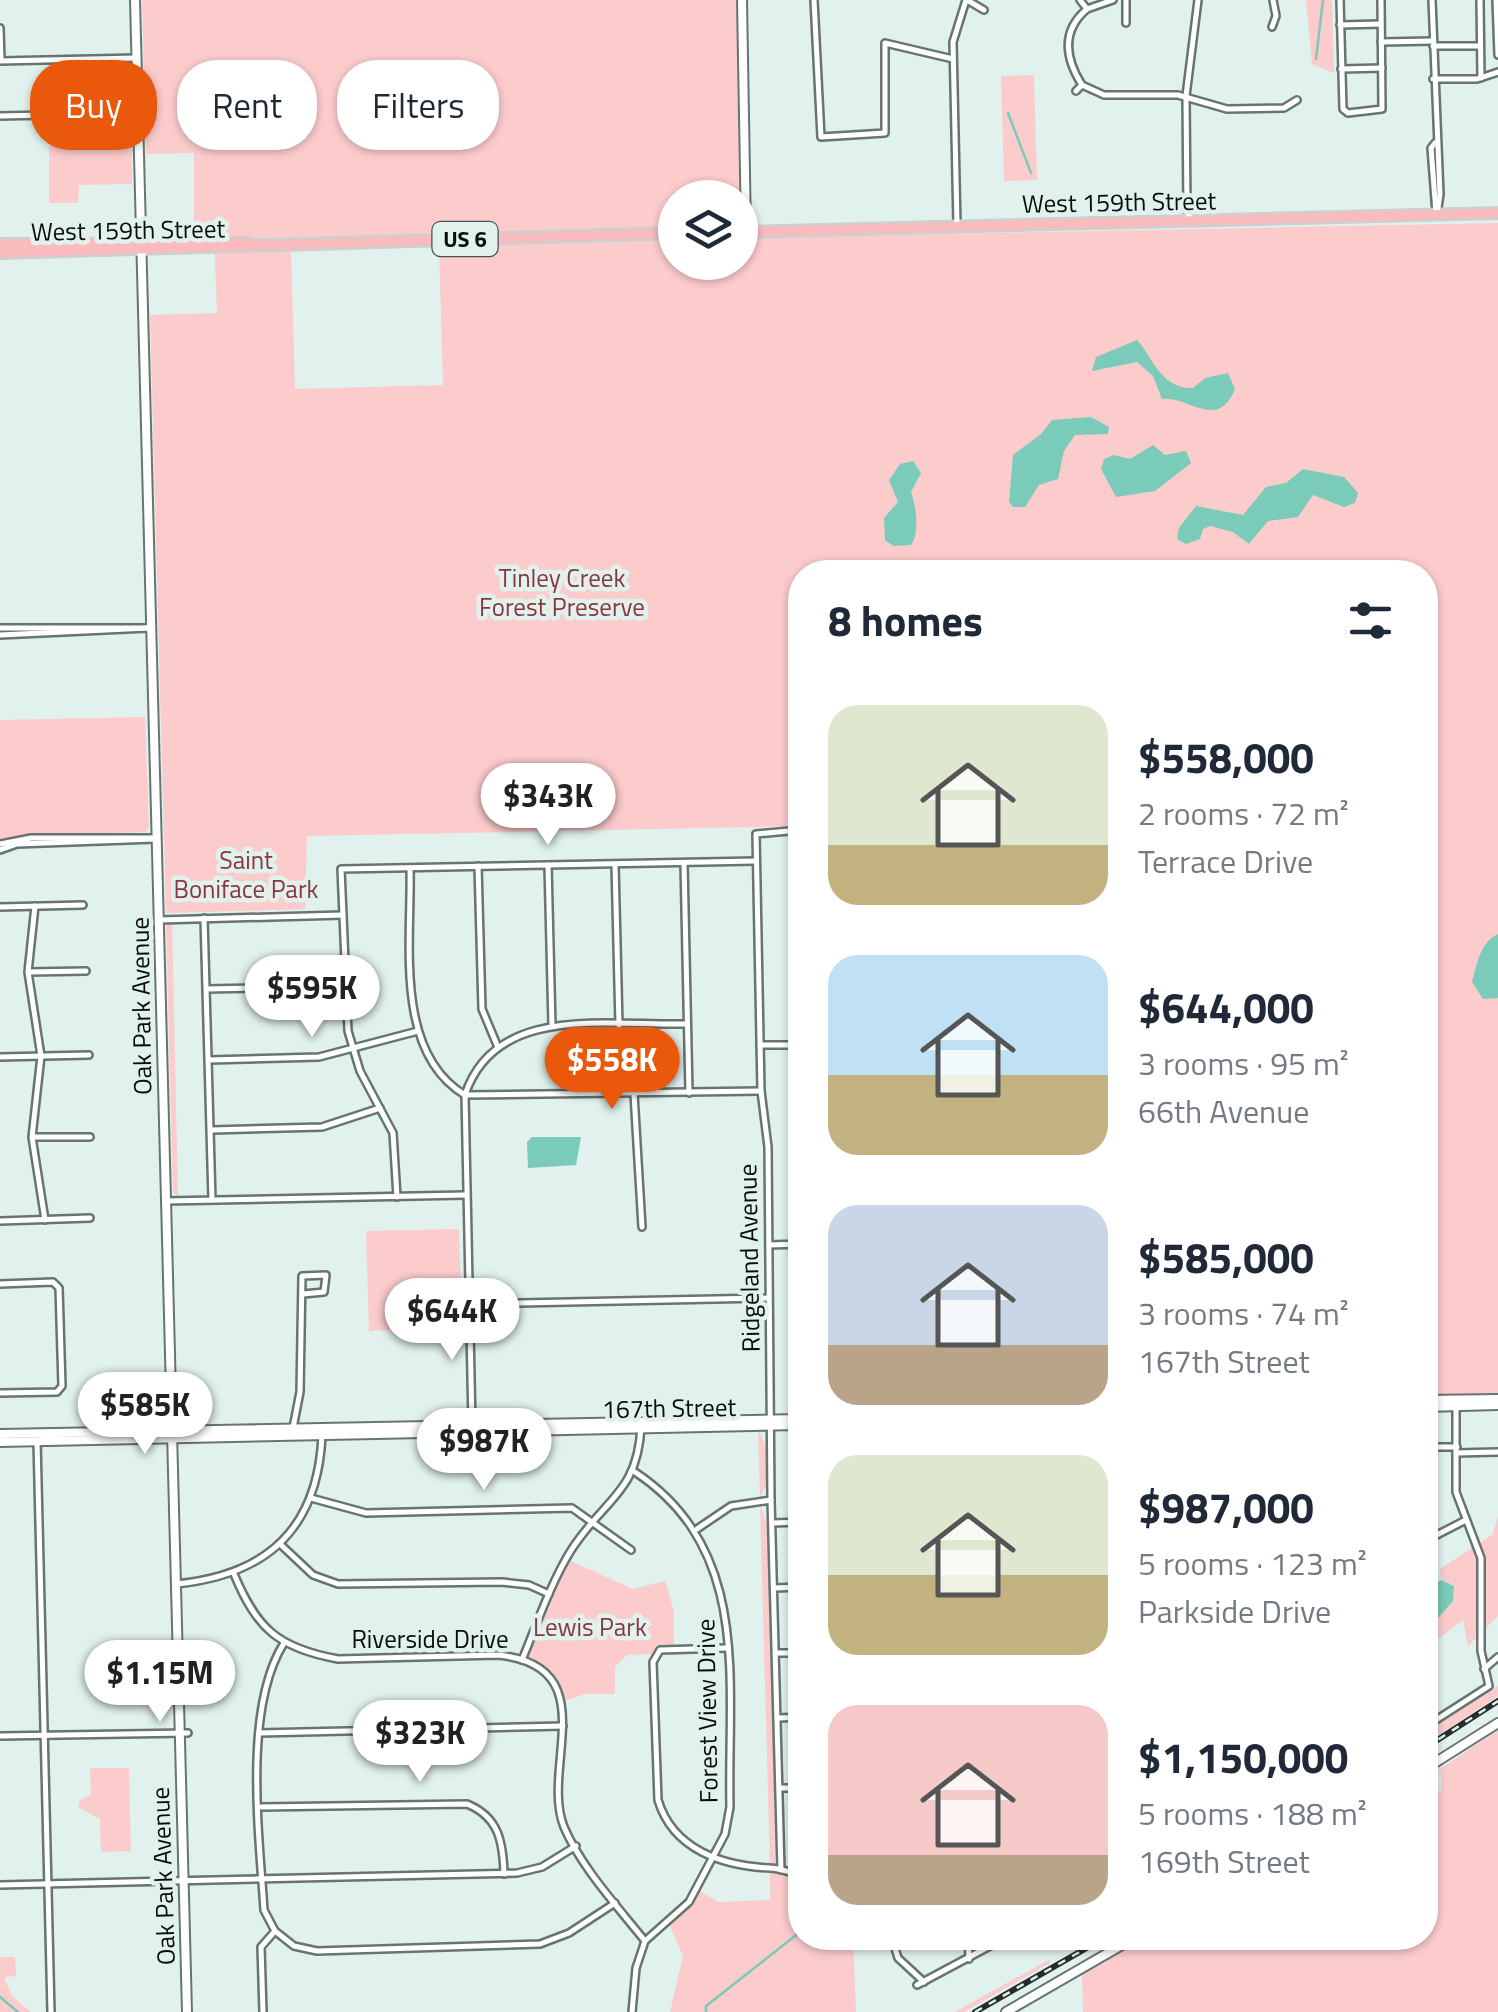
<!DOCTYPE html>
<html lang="en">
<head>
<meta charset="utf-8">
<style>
	body { margin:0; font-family:"Titillium Web",sans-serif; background:#f6f6f7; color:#1f2937; height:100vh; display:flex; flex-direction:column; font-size:38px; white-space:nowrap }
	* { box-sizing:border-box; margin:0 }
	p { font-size:32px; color:#747a83 }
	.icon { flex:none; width:55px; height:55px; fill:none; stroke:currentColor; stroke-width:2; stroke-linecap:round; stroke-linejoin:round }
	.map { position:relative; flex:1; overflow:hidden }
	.side { position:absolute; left:788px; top:560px; width:650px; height:1390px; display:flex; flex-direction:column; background:#fff; border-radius:40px; box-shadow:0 2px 8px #0004 }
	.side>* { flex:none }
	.banner { position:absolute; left:30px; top:60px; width:608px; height:90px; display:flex; gap:20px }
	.fabs { position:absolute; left:658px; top:180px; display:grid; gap:20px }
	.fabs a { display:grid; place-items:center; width:100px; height:100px; border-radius:50%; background:#fff; box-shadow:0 2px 8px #0004; font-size:50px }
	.price { position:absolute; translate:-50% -85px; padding:0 22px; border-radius:35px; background:#fff; color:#222; font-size:32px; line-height:65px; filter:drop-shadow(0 2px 5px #0008) }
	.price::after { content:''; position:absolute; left:50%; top:60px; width:30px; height:22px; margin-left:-15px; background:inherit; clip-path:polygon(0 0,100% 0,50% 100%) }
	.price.on { background:#ea580c; color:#fff }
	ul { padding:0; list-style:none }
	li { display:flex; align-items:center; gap:30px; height:250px; padding:0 40px }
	li span { display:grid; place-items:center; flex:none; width:280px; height:200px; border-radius:30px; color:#555 }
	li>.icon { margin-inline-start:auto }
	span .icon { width:120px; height:120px; fill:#fffc; stroke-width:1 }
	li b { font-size:42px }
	h2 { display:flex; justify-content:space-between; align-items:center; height:120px; padding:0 40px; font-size:42px }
	.chip { padding:0 35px; border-radius:40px; background:#fff; box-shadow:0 2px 8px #0004; font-size:35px; line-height:90px }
	.chip.on { background:#ea580c; color:#fff }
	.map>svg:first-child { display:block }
	.green { fill:#fccbcc; fill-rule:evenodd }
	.water { fill:#7acbb9 }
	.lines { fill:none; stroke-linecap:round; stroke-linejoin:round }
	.stream { stroke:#7acbb9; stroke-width:2.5 }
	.street-casing { stroke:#667571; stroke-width:10 }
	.secondary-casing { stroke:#667571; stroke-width:12 }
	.primary-casing { stroke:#cecfcf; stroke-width:14 }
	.street { stroke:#fff; stroke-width:5 }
	.secondary { stroke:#fff; stroke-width:8 }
	.primary { stroke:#fabbbf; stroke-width:9 }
	.rail-casing { stroke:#252c2b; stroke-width:6 }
	.rail { stroke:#e1f1ed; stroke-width:2.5; stroke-dasharray:8; stroke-linecap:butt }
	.labels { text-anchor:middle; stroke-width:9; stroke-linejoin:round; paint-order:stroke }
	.shield { fill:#e1f1ed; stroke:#4a5250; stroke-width:2.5 }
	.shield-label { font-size:22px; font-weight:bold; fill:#090e0d }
	.street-label { font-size:25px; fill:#090e0d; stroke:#e1f1ed }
	.park-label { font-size:25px; fill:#89363f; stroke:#e1f1ed }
</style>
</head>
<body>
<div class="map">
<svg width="1498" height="2012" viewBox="0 0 1498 2012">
	<rect width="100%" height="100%" fill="#e1f1ed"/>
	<!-- green -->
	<g class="green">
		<path d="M142,0H738L739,197L675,198V262H740V238L1498,223V1396L1425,1398V572H800V826L307,836L305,909L166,913L150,315L217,313L214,237H194V153L146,154ZM439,247L443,385L295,389L291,252Z"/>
		<path d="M1306,0H1332L1334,73L1312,64Z"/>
		<path d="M1034,75L1037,180L1004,181L1001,76Z"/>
		<path d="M132,133V184L79,185L78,203H49V134Z"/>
		<path d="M145,717L149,827L146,832L17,836L0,841V720Z"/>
		<path d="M172,921L178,1197L173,1192L166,925Z"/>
		<path d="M459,1229L462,1328L369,1331L366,1231Z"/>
		<path d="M758,1430C769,1443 771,1485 760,1497Z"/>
		<path d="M760,1505L770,1532L775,1864H770Z"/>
		<path d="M1498,1515V1616L1468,1646L1463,1620L1425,1649V1633L1453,1601L1454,1586L1441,1580L1440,1569L1493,1534Z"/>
		<path d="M568,1560L633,1589L665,1581L674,1611V1645L658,1647L652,1654L627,1655L615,1667V1694H585L565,1701L551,1676L528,1658Z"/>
		<path d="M1498,1686V1696L1425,1744V1733Z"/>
		<path d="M1498,1730V2012H1083L1082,1972L1143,1938H1425V1778L1429,1775L1430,1791H1441V1773L1437,1771Z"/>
		<path d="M90,1768H129L131,1851L101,1852L100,1819L78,1807L80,1800L91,1795Z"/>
		<path d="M770,1871L800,1876V1938H853L856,2012H670L683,1956L669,1924L700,1891L718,1902L770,1900Z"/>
		<path d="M0,1957H15L16,1976L4,1977L12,1996L31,2012H0Z"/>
		<path d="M1050,1959V1963L964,2012H955Z"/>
	</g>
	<!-- water -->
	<g class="water">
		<path d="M1137,340C1153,357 1160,389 1193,388L1205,378L1228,373L1235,389C1218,432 1187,395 1162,399L1153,376L1137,362L1092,371L1096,357Z"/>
		<path d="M1091,417L1109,427L1108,434L1075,435L1064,451L1058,479L1039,485L1025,507H1013L1009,502L1013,455L1041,434L1052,420Z"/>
		<path d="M1153,445L1165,455L1186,451L1191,463L1155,491L1116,497L1101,469L1104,459L1114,455L1130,459Z"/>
		<path d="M913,461L921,473L911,492C916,506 920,533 911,545L893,546L885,540L884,518L898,502L889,480L900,464Z"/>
		<path d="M1303,469L1344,477L1358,493L1355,503L1344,507L1313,495L1298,517L1268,521L1249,544L1233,532L1210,526L1203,529L1200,539L1186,544L1177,539L1179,528L1196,506L1243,515L1266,487L1286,483Z"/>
		<path d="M1498,934V998L1483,999L1472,982C1477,965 1480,942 1498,934Z"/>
		<path d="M532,1137H581L576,1165L528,1168L527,1142Z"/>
		<path d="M1441,1580L1454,1586L1453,1601L1425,1633V1589Z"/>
	</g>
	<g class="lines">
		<!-- stream -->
		<g class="stream">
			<path d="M1316,59L1323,0"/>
			<path d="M1008,113L1031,173"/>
			<path d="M0,1997L18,2012"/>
			<path d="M706,2012V2006L800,1932"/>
		</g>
		<defs>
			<g id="street">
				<path d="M814,0L821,137L885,133V43L953,59"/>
				<path d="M967,0L984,10"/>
				<path d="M1080,0L1087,9C1061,31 1065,58 1082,85"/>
				<path d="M1126,0V23"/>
				<path d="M1340,0L1343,109L1348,113L1382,109L1381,0"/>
				<path d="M1432,0L1440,194L1437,215"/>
				<path d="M1480,0L1481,78"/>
				<path d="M1496,0L1498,55"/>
				<path d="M1087,9L1113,0"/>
				<path d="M1340,25L1381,24"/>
				<path d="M1272,27L1276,16L1273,0"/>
				<path d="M0,28L1,60"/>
				<path d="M1381,42L1433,41"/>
				<path d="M1433,46H1480"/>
				<path d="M0,61L137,58"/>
				<path d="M1341,69L1382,68"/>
				<path d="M1433,79H1477L1498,72"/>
				<path d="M1076,91L1082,85L1104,95H1178L1227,109L1284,108L1297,100"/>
				<path d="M0,116L137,113"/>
				<path d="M1435,143L1431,148L1436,213"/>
				<path d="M1191,220L1187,211L1186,96L1198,0"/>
				<path d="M957,225L953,42L966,0"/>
				<path d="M0,628H147"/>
				<path d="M0,635L148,628"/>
				<path d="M0,844L31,838H156"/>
				<path d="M0,850L17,844L155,839"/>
				<path d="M684,863L689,1093"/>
				<path d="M615,864L619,1025"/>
				<path d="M548,865L552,1026"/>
				<path d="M478,866L482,1009L497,1045"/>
				<path d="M410,868C412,940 393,1052 465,1095L472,1424"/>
				<path d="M35,906L28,972L41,1056L32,1137L45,1220"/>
				<path d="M0,907L83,905"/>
				<path d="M204,918L212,1200"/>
				<path d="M159,920L343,915"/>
				<path d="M29,972L86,971"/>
				<path d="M207,989L344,986"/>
				<path d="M686,1024C610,1026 495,1003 465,1095L761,1091"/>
				<path d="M760,1045H800"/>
				<path d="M0,1057L89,1055"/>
				<path d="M209,1060L319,1057L418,1031"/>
				<path d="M634,1094L642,1227"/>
				<path d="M212,1130L322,1127L380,1108"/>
				<path d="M33,1137H90"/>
				<path d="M397,1197L393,1133L360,1071L348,1031L341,869L756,861"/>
				<path d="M166,1201L465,1195"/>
				<path d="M0,1221L90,1218"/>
				<path d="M769,1245L800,1244"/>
				<path d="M0,1284L53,1282L59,1288L62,1386L57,1392L0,1393"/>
				<path d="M468,1304L769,1298"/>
				<path d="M293,1428L300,1392L302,1276L326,1275L324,1292L303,1294"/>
				<path d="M37,1441L51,2012"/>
				<path d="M1425,1447H1457"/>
				<path d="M1456,1453L1498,1452"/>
				<path d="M311,1498L366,1513L572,1508L631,1550"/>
				<path d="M773,1523L800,1522"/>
				<path d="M697,1529L731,1506L771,1500"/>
				<path d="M1425,1541L1464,1521"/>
				<path d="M280,1544L313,1575L338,1584L502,1582L529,1585L549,1594"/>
				<path d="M234,1574C257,1629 278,1648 338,1659L498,1655C606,1666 540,1768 564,1827C581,1867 617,1906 645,1941"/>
				<path d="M176,1584C267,1575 318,1529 322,1435"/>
				<path d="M775,1588L800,1587"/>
				<path d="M726,1648L660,1650L653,1662L658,1800C673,1850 723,1866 770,1868C780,1868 789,1873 800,1874"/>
				<path d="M778,1653H800"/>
				<path d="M522,1660C537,1624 550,1585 570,1552C603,1499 638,1494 641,1426"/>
				<path d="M1484,1669L1498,1657"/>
				<path d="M779,1718L800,1717"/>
				<path d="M1425,1727L1489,1686L1481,1651V1558L1456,1492V1406"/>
				<path d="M259,1733L563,1726"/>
				<path d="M0,1736L188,1733"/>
				<path d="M781,1788H800"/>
				<path d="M261,1807L467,1804C499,1817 503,1842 504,1874"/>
				<path d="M781,1870L771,1500L768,1147L761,1091L756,834L800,830"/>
				<path d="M0,1885L517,1873L542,1867L576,1846"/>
				<path d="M275,1931L294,1946L317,1951L540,1944L569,1933L615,1903"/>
				<path d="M892,1938L898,1958L924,1982"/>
				<path d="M968,1938L969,1959"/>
				<path d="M917,1985L1005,1938"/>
				<path d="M263,2012L261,1947L275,1931L264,1910C259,1833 243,1708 284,1643"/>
				<path d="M632,2012L636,1968L645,1941L689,1902L725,1834L730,1807C727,1683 753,1550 635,1472"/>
			</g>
			<g id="secondary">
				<path d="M135,0L187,2012"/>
				<path d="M742,0L746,231"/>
				<path d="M1425,1400L1498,1399"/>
				<path d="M1425,1407L1498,1405"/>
				<path d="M0,1434L800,1419"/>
				<path d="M0,1442L800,1425"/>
				<path d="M1425,1769L1498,1723"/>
				<path d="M1006,2012L1134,1938"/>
			</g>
			<g id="primary">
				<path d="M740,232L1498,213"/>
				<path d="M0,244L247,243"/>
				<path d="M0,253L675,233"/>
			</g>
		</defs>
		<!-- street casing -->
		<use href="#street" class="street-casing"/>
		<!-- secondary casing -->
		<use href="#secondary" class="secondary-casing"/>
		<!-- primary casing -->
		<use href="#primary" class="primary-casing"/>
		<!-- street -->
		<use href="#street" class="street"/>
		<!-- secondary -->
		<use href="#secondary" class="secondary"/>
		<!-- primary -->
		<use href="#primary" class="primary"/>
		<defs>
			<g id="rail">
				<path d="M1425,1748L1498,1701"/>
				<path d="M975,2012L1104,1938"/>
			</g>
		</defs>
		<!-- rail casing -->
		<use href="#rail" class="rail-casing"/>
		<!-- rail -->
		<use href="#rail" class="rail"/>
	</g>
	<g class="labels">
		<!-- shield labels -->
		<rect class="shield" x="432.5" y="222" width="65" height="34" rx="8"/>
		<g class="shield-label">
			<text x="465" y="247">US 6</text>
		</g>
		<!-- street labels -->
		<g class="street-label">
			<text transform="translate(1119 202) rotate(-1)" y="9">West 159th Street</text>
			<text transform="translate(128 230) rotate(-1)" y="9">West 159th Street</text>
			<text transform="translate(141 1006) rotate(-91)" y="9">Oak Park Avenue</text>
			<text transform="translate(749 1258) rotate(-91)" y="9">Ridgeland Avenue</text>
			<text transform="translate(669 1408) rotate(-1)" y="9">167th Street</text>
			<text x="430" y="1648">Riverside Drive</text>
			<text transform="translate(707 1711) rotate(-91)" y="9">Forest View Drive</text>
			<text transform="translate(163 1876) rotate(-92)" y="9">Oak Park Avenue</text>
		</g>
		<!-- park labels -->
		<g class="park-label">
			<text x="562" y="587">Tinley Creek<tspan x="562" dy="29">Forest Preserve</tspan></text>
			<text x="246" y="869">Saint<tspan x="246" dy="29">Boniface Park</tspan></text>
			<text x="590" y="1636">Lewis Park</text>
		</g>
	</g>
</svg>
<div class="fabs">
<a><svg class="icon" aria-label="layers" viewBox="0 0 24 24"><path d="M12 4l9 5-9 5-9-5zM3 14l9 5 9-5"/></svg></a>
</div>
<b class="price" style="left:548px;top:848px">$343K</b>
<b class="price" style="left:312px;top:1040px">$595K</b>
<b class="price on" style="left:612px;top:1112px">$558K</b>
<b class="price" style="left:452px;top:1363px">$644K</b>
<b class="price" style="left:145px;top:1457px">$585K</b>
<b class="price" style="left:484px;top:1493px">$987K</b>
<b class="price" style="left:160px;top:1725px">$1.15M</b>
<b class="price" style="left:420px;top:1785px">$323K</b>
<div class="banner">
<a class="chip on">Buy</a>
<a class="chip">Rent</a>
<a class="chip">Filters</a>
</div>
<section class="side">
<h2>8 homes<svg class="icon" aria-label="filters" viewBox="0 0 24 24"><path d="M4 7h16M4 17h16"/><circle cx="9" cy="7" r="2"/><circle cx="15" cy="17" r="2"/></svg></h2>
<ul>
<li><span style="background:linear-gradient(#dfe7d0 70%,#c2b280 0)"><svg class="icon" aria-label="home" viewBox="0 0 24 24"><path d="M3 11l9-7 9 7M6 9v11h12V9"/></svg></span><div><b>$558,000</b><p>2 rooms · 72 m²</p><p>Terrace Drive</p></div></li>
<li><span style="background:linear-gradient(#bfe0f5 60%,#c2b280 0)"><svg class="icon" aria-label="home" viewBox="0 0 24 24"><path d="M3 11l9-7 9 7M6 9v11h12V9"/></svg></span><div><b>$644,000</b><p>3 rooms · 95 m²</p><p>66th Avenue</p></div></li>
<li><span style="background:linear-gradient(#c9d6e8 70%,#b9a48a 0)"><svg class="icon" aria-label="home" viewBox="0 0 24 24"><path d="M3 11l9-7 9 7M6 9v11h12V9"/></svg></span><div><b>$585,000</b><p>3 rooms · 74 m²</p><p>167th Street</p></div></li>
<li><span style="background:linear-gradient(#dfe7d0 60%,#c2b280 0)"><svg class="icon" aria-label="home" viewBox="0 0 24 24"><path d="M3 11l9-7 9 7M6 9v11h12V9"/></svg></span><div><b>$987,000</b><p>5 rooms · 123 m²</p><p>Parkside Drive</p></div></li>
<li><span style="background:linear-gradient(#f6c9c9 75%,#b9a48a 0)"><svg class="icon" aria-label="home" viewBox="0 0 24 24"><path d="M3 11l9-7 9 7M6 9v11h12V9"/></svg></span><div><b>$1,150,000</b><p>5 rooms · 188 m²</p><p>169th Street</p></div></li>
</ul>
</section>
</div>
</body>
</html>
